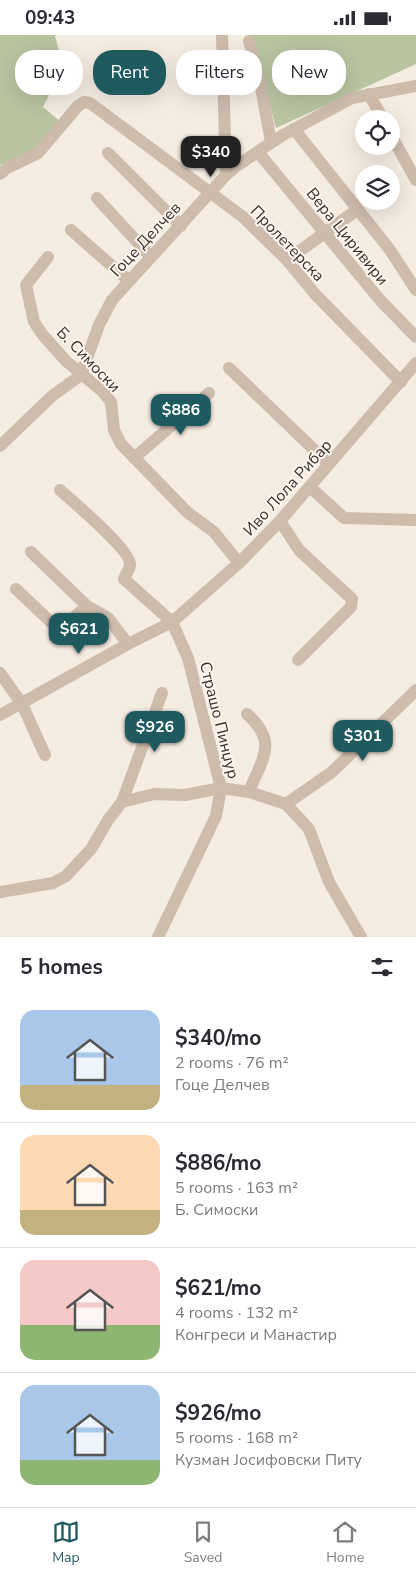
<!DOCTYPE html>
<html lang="en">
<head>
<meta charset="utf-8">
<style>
	body { margin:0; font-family:"Nunito Sans",sans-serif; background:#f2f2f3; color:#2b2b33; height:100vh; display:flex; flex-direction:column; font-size:19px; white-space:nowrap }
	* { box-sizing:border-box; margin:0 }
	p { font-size:16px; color:#7c7c81 }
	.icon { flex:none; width:28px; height:28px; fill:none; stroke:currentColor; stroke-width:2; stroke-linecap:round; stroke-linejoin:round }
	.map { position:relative; height:902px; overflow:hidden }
	.side { display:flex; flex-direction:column; background:#fff; flex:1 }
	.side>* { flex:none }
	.guide { position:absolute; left:15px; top:15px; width:386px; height:45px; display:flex; gap:10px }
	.fabs { position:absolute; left:355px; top:75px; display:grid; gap:10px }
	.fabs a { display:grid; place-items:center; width:45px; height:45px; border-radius:50%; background:#fff; box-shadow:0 5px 20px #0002; font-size:25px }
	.price { position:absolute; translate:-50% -42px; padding:0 11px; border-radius:10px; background:#1f5a5e; color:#fff; font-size:16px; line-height:32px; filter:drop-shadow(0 1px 2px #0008) }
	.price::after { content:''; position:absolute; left:50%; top:30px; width:15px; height:11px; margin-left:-8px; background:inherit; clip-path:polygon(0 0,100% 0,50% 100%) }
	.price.current { background:#222; color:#fff }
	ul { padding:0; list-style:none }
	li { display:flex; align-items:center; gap:15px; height:125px; padding:0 20px }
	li+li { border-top:1px solid #e1e1e2 }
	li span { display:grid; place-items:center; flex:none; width:140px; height:100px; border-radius:15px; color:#555 }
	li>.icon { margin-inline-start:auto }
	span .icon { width:60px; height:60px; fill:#fffc; stroke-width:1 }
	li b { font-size:21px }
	h2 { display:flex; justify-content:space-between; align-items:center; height:60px; padding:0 20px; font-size:21px }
	.chip { padding:0 18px; border-radius:20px; background:#fff; box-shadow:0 5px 20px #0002; font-size:18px; line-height:45px }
	.chip.current { background:#1f5a5e; color:#fff }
	.status { display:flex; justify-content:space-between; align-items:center; height:35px; padding:0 25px; background:#fff; direction:ltr }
	.status svg { height:14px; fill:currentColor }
	.menu { display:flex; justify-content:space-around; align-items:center; height:70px; border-top:1px solid #e1e1e2; background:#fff; font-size:14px; color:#7c7c81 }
	.menu a { display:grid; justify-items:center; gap:2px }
	.menu .current { color:#1f5a5e }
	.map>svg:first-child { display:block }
	.green { fill:#b8c4a0 }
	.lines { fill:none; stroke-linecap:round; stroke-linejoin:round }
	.minor { stroke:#cdbbac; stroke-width:12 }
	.labels { text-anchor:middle; stroke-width:4; stroke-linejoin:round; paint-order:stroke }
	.street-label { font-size:16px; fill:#3b302b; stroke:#fbf5ee }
</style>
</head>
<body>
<div class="status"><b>09:43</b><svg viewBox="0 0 49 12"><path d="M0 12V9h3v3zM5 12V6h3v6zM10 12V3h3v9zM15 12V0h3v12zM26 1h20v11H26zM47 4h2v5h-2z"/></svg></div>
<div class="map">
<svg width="416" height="902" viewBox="0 0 416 902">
	<rect width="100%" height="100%" fill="#f4ebe1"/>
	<!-- green -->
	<g class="green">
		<path d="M0,0H55L63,32L43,72L62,88L33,115L0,130Z"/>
		<path d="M251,0H416V29L276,93Z"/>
	</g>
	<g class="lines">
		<!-- minor -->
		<g class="minor">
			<path d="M222,0L226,140"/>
			<path d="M249,6L261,53L271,107"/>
			<path d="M369,59L383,84"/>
			<path d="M294,94L390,215L416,255"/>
			<path d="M391,100L416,145"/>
			<path d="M258,117L380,265L416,302"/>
			<path d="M108,118L181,191"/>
			<path d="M0,139L7,133L38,118L78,71L84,67L90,68L243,182L287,225L315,259L401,347"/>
			<path d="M97,163L150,221"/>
			<path d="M71,195L128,245"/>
			<path d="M48,222L26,250L34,287L42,299L66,326L103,357L111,367L114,395L121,409L187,477L214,497L239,528"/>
			<path d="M287,225L357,175"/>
			<path d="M229,333L329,429"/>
			<path d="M0,411L52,361L81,340L99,290L112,265L226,140L238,130L283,100L352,63L416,51"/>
			<path d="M134,423L209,358"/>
			<path d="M310,452L344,483L416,485"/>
			<path d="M60,455C72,466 132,516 130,530C130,534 125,540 124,544L172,587L188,623L221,753L216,781L158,902"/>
			<path d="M280,486L299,515L352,564L351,572L298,625"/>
			<path d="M31,517L87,571L108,583L128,609"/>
			<path d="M16,554L55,591L63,592L87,571"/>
			<path d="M0,638L22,669L45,720"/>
			<path d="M247,679C279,708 262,723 249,757"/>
			<path d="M0,680L128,609L172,587L239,528L280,486L416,328"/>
			<path d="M122,767L162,658"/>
			<path d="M286,769L332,737L416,655"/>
			<path d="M0,857L53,848L66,841L91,814L108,785L122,767L154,759L185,760L221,753L249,757L286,769L309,794L329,847L361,902"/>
		</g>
	</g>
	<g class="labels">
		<!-- street labels -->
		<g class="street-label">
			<text transform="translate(348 201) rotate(51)" y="6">Вера Циривири</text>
			<text transform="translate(145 204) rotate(-47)" y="6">Гоце Делчев</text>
			<text transform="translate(288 208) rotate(46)" y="6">Пролетерска</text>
			<text transform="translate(89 324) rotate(46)" y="6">Б. Симоски</text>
			<text transform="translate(287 452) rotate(-48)" y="6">Иво Лола Рибар</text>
			<text transform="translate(220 685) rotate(76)" y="6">Страшо Пинџур</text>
		</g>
	</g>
</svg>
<div class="fabs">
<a><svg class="icon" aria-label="locate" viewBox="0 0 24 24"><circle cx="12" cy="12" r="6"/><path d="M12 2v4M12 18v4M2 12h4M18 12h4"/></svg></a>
<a><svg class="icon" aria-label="layers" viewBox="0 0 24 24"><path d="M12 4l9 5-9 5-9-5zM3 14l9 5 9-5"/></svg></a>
</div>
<b class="price current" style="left:211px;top:143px">$340</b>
<b class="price" style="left:181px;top:401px">$886</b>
<b class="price" style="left:79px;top:620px">$621</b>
<b class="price" style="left:155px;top:718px">$926</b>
<b class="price" style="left:363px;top:727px">$301</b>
<div class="guide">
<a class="chip">Buy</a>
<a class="chip current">Rent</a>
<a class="chip">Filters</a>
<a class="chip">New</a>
</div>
</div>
<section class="side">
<h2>5 homes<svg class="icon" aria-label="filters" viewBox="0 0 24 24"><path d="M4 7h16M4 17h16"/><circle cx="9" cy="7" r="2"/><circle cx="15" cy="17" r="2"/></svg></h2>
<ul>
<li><span style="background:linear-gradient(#a9c7e8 75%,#c2b280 0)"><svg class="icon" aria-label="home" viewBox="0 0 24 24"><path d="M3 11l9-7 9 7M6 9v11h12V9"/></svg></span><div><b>$340/mo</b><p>2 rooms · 76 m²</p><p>Гоце Делчев</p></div></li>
<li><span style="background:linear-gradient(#ffd9b3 75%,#c2b280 0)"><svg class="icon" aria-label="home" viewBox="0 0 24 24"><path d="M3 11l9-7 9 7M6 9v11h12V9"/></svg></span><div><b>$886/mo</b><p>5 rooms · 163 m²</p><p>Б. Симоски</p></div></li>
<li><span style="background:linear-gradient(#f6c9c9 65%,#8fb573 0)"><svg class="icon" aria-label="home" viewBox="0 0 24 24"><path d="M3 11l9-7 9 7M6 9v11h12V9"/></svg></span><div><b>$621/mo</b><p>4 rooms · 132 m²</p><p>Конгреси и Манастир</p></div></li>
<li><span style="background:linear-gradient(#a9c7e8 75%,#8fb573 0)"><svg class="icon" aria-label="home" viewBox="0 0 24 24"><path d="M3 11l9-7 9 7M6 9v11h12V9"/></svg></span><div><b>$926/mo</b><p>5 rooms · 168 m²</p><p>Кузман Јосифовски Питу</p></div></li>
</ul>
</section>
<nav class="menu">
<a class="current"><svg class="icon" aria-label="map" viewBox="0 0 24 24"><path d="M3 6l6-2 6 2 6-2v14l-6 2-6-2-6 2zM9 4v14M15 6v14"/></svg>Map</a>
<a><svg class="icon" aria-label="saved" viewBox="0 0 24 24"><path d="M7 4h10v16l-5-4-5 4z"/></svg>Saved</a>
<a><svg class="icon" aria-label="home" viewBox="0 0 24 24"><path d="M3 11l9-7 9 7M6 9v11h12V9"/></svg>Home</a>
</nav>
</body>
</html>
